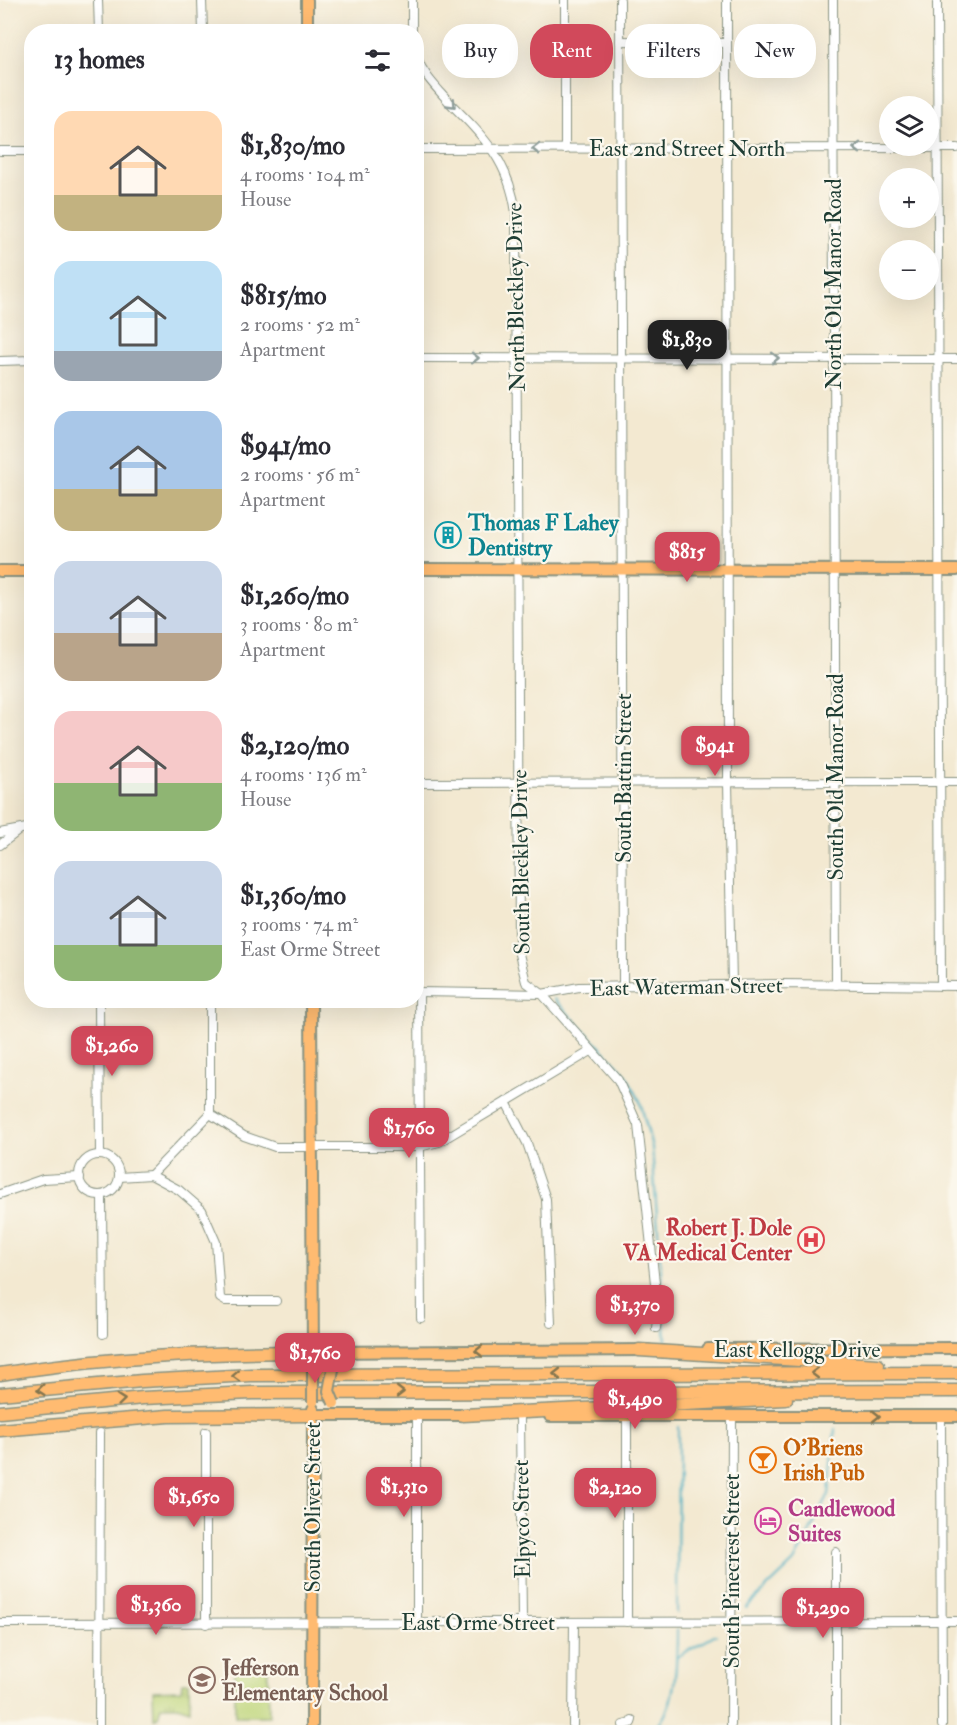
<!DOCTYPE html>
<html lang="en">
<head>
<meta charset="utf-8">
<style>
	body { margin:0; font-family:"IM FELL Double Pica",serif; background:#f2f2f3; color:#2b2b33; height:100vh; display:flex; flex-direction:column; font-size:22px; white-space:nowrap }
	* { box-sizing:border-box; margin:0 }
	p { font-size:20px; color:#7c7c81 }
	.icon { flex:none; width:33px; height:33px; fill:none; stroke:currentColor; stroke-width:2; stroke-linecap:round; stroke-linejoin:round }
	.map { position:relative; flex:1; overflow:hidden }
	.side { position:absolute; left:24px; top:24px; width:400px; height:984px; display:flex; flex-direction:column; background:#fff; border-radius:24px; box-shadow:0 6px 24px #0002 }
	.side>* { flex:none }
	.guide { position:absolute; left:442px; top:24px; width:424px; height:54px; display:flex; gap:12px }
	.tools { position:absolute; left:879px; top:96px; display:grid; gap:12px }
	.tools a { display:grid; place-items:center; width:60px; height:60px; border-radius:50%; background:#fff; box-shadow:0 6px 24px #0002; font-size:30px }
	.price { position:absolute; translate:-50% -51px; padding:0 14px; border-radius:12px; background:#d1495b; color:#fff; font-size:20px; line-height:39px; filter:drop-shadow(0 2px 3px #0008) }
	.price::after { content:''; position:absolute; left:50%; top:36px; width:18px; height:14px; margin-left:-9px; background:inherit; clip-path:polygon(0 0,100% 0,50% 100%) }
	.price.selected { background:#222; color:#fff }
	ul { padding:0; list-style:none }
	li { display:flex; align-items:center; gap:18px; height:150px; padding:0 30px }
	li span { display:grid; place-items:center; flex:none; width:168px; height:120px; border-radius:18px; color:#555 }
	li>.icon { margin-inline-start:auto }
	span .icon { width:72px; height:72px; fill:#fffc; stroke-width:1 }
	li b { font-size:26px }
	h2 { display:flex; justify-content:space-between; align-items:center; height:72px; padding:0 30px; font-size:26px }
	.pill { padding:0 21px; border-radius:24px; background:#fff; box-shadow:0 6px 24px #0002; font-size:21px; line-height:54px }
	.pill.selected { background:#d1495b; color:#fff }
	.map>svg:first-child { display:block }
	.park { fill:url(#park-tufts); stroke:#6f8a58; stroke-width:1.5 }
	.pitch { fill:#bfd67b; stroke:#6f8a58; stroke-width:1.5 }
	.lines { fill:none; stroke-linecap:round; stroke-linejoin:round }
	.stream { stroke:#42acc2; stroke-width:2 }
	.minor-casing { stroke:#899382; stroke-width:10 }
	.major-casing { stroke:#899382; stroke-width:14 }
	.highway-casing { stroke:#899382; stroke-width:15 }
	.minor { stroke:#fff; stroke-width:8 }
	.major { stroke:#ffbb71; stroke-width:10 }
	.highway { stroke:#ffbb71; stroke-width:12 }
	.major-bridge-casing { stroke:#899382; stroke-width:14; stroke-linecap:butt }
	.major-bridge { stroke:#ffbb71; stroke-width:10 }
	.oneway { stroke:#8f9e9a }
	.oneway2 { stroke:#84764f }
	.labels { text-anchor:middle; stroke-width:4.5; stroke-linejoin:round; paint-order:stroke }
	.street-label { font-size:22px; fill:#1f3d34; stroke:#fbf7ec }
	.culture-label { font-size:22px; font-weight:bold; fill:#0d838f; stroke:#fbf7ec; text-anchor:start }
	.health-label { font-size:22px; font-weight:bold; fill:#be3a42; stroke:#fbf7ec; text-anchor:end }
	.food-label { font-size:22px; font-weight:bold; fill:#c56008; stroke:#fbf7ec; text-anchor:start }
	.hotel-label { font-size:22px; font-weight:bold; fill:#b23c85; stroke:#fbf7ec; text-anchor:start }
	.education-label { font-size:22px; font-weight:bold; fill:#785e54; stroke:#fbf7ec; text-anchor:start }
</style>
</head>
<body>
<div class="map">
<svg width="957" height="1725" viewBox="0 0 957 1725">
	<defs>
		<pattern id="park-tufts" width="24" height="20" patternUnits="userSpaceOnUse" patternTransform="scale(1.5)"><rect width="24" height="20" fill="#bfd67b"/><path d="M3 7l-1-3M5 7V3M7 7l1-3M15 17l-1-3M17 17v-4M19 17l1-3" fill="none" stroke="#9baf66"/></pattern>
	</defs>
	<rect width="100%" height="100%" fill="#fbf7ec"/>
	<filter id="ink" filterUnits="userSpaceOnUse"><feTurbulence type="fractalNoise" baseFrequency=".0167" numOctaves="2"/><feDisplacementMap in="SourceGraphic" scale="12" xChannelSelector="R" yChannelSelector="G"/><feConvolveMatrix kernelMatrix="1 2 1 2 8 2 1 2 1" color-interpolation-filters="sRGB"/></filter>
	<filter id="wash" filterUnits="userSpaceOnUse"><feTurbulence type="fractalNoise" baseFrequency=".008" numOctaves="4" result="noise"/><feDisplacementMap in="SourceGraphic" scale="24" xChannelSelector="R" yChannelSelector="G"/><feGaussianBlur stdDeviation="1.35" result="paint"/><feColorMatrix in="noise" values="0 0 0 0 0 0 0 0 0 0 0 0 0 0 0 0 0 1.4 0 .05"/><feComposite in="paint" operator="in"/></filter>
	<g filter="url(#wash)">
		<rect width="100%" height="100%" fill="#f3e9d1"/>
		<!-- park -->
		<path class="park" d="M182,1682H189L190,1710L177,1706H161L158,1717L154,1719L153,1691L181,1690Z"/>
		<!-- pitch -->
		<path class="pitch" d="M235,1663H268L269,1716H235Z"/>
		<g class="lines">
			<!-- stream -->
			<g class="stream">
				<path d="M554,999L625,1073L640,1101L652,1147L666,1342"/>
				<path d="M746,1608L794,1562L829,1494L835,1429"/>
				<path d="M677,1613L678,1427"/>
				<path d="M677,1657L716,1635"/>
				<path d="M658,1725C677,1705 677,1656 677,1629"/>
			</g>
		</g>
	</g>
	<g filter="url(#ink)">
		<g class="lines">
			<defs>
				<g id="minor">
					<path d="M98,0L99,32"/>
					<path d="M202,0L203,32"/>
					<path d="M565,0V149"/>
					<path d="M620,0L623,986"/>
					<path d="M727,0L728,782L732,985"/>
					<path d="M833,0L836,985"/>
					<path d="M937,0L941,986"/>
					<path d="M412,32V0"/>
					<path d="M620,41L727,43"/>
					<path d="M417,58C424,76 437,88 450,103C485,138 509,162 516,213L519,954L526,982L542,994L618,1080L638,1125L658,1311L656,1328"/>
					<path d="M417,149L957,148"/>
					<path d="M0,151H32"/>
					<path d="M417,358L957,359"/>
					<path d="M0,361L32,360"/>
					<path d="M417,783L957,782"/>
					<path d="M0,833L32,827"/>
					<path d="M0,845L18,831"/>
					<path d="M417,992L542,994L579,987L780,984L957,986"/>
					<path d="M419,992L421,1318"/>
					<path d="M99,1000L100,1155"/>
					<path d="M506,1102L527,1143L546,1199L551,1323"/>
					<path d="M210,1114L244,1136L275,1147H419L439,1142L591,1051"/>
					<circle cx="99" cy="1175" r="20"/>
					<path d="M151,1175L210,1114V1000"/>
					<path d="M119,1177L151,1175L179,1190L202,1210L216,1242L220,1298L225,1301H276"/>
					<path d="M0,1194L43,1179L80,1177"/>
					<path d="M102,1195L103,1334"/>
					<path d="M417,1414V1622"/>
					<path d="M520,1416L522,1622"/>
					<path d="M627,1416V1622"/>
					<path d="M941,1416L942,1725"/>
					<path d="M206,1432V1624"/>
					<path d="M836,1552V1725"/>
					<path d="M0,1623L957,1621"/>
					<path d="M99,1725L100,1433"/>
					<path d="M573,1725L574,1622"/>
					<path d="M623,1725L631,1723L632,1720"/>
					<path d="M731,1725L732,1416"/>
				</g>
				<g id="major">
					<path d="M307,0V32"/>
					<path d="M417,569L957,570"/>
					<path d="M0,571H32"/>
					<path d="M311,1000L313,1357"/>
					<path d="M708,1349L957,1348"/>
					<path d="M313,1352L648,1350"/>
					<path d="M313,1415H469"/>
					<path d="M550,1416H957"/>
					<path d="M312,1725L313,1409"/>
				</g>
				<g id="highway">
					<path d="M639,1350L878,1365"/>
					<path d="M0,1374C104,1357 208,1352 313,1352"/>
					<path d="M0,1394L142,1381L251,1375L957,1373"/>
					<path d="M0,1412L143,1398L252,1393L957,1391"/>
					<path d="M463,1415L786,1399"/>
					<path d="M0,1430L168,1416L313,1415"/>
				</g>
			</defs>
			<!-- minor casing -->
			<use href="#minor" class="minor-casing"/>
			<!-- major casing -->
			<use href="#major" class="major-casing"/>
			<!-- highway casing -->
			<use href="#highway" class="highway-casing"/>
			<!-- minor -->
			<use href="#minor" class="minor"/>
			<!-- major -->
			<use href="#major" class="major"/>
			<!-- highway -->
			<use href="#highway" class="highway"/>
			<defs>
				<g id="major-bridge">
					<path d="M313,1362V1402"/>
					<path d="M334,1364L329,1391L334,1403"/>
				</g>
			</defs>
			<!-- major-bridge casing -->
			<use href="#major-bridge" class="major-bridge-casing"/>
			<!-- major-bridge -->
			<use href="#major-bridge" class="major-bridge"/>
		</g>
		<!-- one-way arrows -->
		<defs><path id="oneway-chevron" d="M-2-3.5L2.5 0L-2 3.5" fill="none" stroke-width="1.6" stroke-linecap="round" stroke-linejoin="round" transform="scale(1.5)"/></defs>
		<g class="oneway">
			<use href="#oneway-chevron" transform="translate(452 104) rotate(46)"/>
			<use href="#oneway-chevron" transform="translate(857 148) rotate(180)"/>
			<use href="#oneway-chevron" transform="translate(536 149) rotate(-180)"/>
			<use href="#oneway-chevron" transform="translate(475 358)"/>
			<use href="#oneway-chevron" transform="translate(775 358)"/>
		</g>
		<g class="oneway2">
			<use href="#oneway-chevron" transform="translate(479 1351) rotate(180)"/>
			<use href="#oneway-chevron" transform="translate(815 1373) rotate(180)"/>
			<use href="#oneway-chevron" transform="translate(557 1374) rotate(180)"/>
			<use href="#oneway-chevron" transform="translate(236 1376) rotate(178)"/>
			<use href="#oneway-chevron" transform="translate(41 1390) rotate(174)"/>
			<use href="#oneway-chevron" transform="translate(400 1392)"/>
			<use href="#oneway-chevron" transform="translate(121 1400) rotate(-6)"/>
			<use href="#oneway-chevron" transform="translate(876 1416)"/>
		</g>
	</g>
	<!-- icons -->
	<defs>
		<symbol id="building-ring" viewBox="-11 -11 22 22"><circle r="9.5" fill="#fbf7ec" stroke="#0f9aa8" stroke-width="1.5"/><path d="M-4-6H4V6H1V3H-1V6H-4ZM-2.5-4.3h1.7v1.8h-1.7ZM.8-4.3h1.7v1.8H.8ZM-2.5-1h1.7V.8h-1.7ZM.8-1h1.7V.8H.8Z" fill="#0f9aa8"/></symbol>
		<symbol id="hospital-ring" viewBox="-11 -11 22 22"><circle r="9.5" fill="#fbf7ec" stroke="#e0444e" stroke-width="1.5"/><path d="M-5-5h3v3.5h4V-5h3V5h-3V1.5h-4V5h-3Z" fill="#e0444e"/></symbol>
		<symbol id="bar-ring" viewBox="-11 -11 22 22"><circle r="9.5" fill="#fbf7ec" stroke="#e8710a" stroke-width="1.5"/><path d="M-6-5H6L.8 .8V4.5H3.5V6h-7V4.5H-.8V.8Z" fill="#e8710a"/></symbol>
		<symbol id="hotel-ring" viewBox="-11 -11 22 22"><circle r="9.5" fill="#fbf7ec" stroke="#d1479c" stroke-width="1.5"/><path d="M-6-4.5h1.5V1H6V5H4.5V3h-9V5H-6ZM-4 0a1.8 1.8 0 1 1 3.6 0ZM.5 0V-2.5h3Q6-2.5 6 0Z" fill="#d1479c"/></symbol>
		<symbol id="school-ring" viewBox="-11 -11 22 22"><circle r="9.5" fill="#fbf7ec" stroke="#8d6e63" stroke-width="1.5"/><path d="M0-5L7-2L0 1L-7-2ZM-4 1L0 2.5L4 1V4Q0 6-4 4Z" fill="#8d6e63"/></symbol>
	</defs>
	<g fill-rule="evenodd">
		<use href="#building-ring" x="433" y="520" width="30" height="30"/>
		<use href="#hospital-ring" x="796" y="1225" width="30" height="30"/>
		<use href="#bar-ring" x="748" y="1445" width="30" height="30"/>
		<use href="#hotel-ring" x="753" y="1506" width="30" height="30"/>
		<use href="#school-ring" x="187" y="1665" width="30" height="30"/>
	</g>
	<g class="labels">
		<!-- street labels -->
		<g class="street-label">
			<text x="687" y="156">East 2nd Street North</text>
			<text transform="translate(833 284) rotate(-90)" y="8">North Old Manor Road</text>
			<text transform="translate(515 297) rotate(-91)" y="8">North Bleckley Drive</text>
			<text transform="translate(835 777) rotate(-90)" y="8">South Old Manor Road</text>
			<text transform="translate(623 778) rotate(-90)" y="8">South Battin Street</text>
			<text transform="translate(520 862) rotate(-91)" y="8">South Bleckley Drive</text>
			<text transform="translate(686 986) rotate(-1)" y="8">East Waterman Street</text>
			<text x="797" y="1357">East Kellogg Drive</text>
			<text transform="translate(312 1507) rotate(-90)" y="8">South Oliver Street</text>
			<text transform="translate(521 1519) rotate(-91)" y="8">Elpyco Street</text>
			<text transform="translate(731 1571) rotate(-90)" y="8">South Pinecrest Street</text>
			<text x="478" y="1630">East Orme Street</text>
		</g>
		<!-- culture labels -->
		<g class="culture-label">
			<text x="468" y="530">Thomas F Lahey<tspan x="468" dy="25">Dentistry</tspan></text>
		</g>
		<!-- health labels -->
		<g class="health-label">
			<text x="792" y="1235">Robert J. Dole<tspan x="792" dy="25">VA Medical Center</tspan></text>
		</g>
		<!-- food labels -->
		<g class="food-label">
			<text x="783" y="1455">O'Briens<tspan x="783" dy="25">Irish Pub</tspan></text>
		</g>
		<!-- hotel labels -->
		<g class="hotel-label">
			<text x="788" y="1516">Candlewood<tspan x="788" dy="25">Suites</tspan></text>
		</g>
		<!-- education labels -->
		<g class="education-label">
			<text x="222" y="1675">Jefferson<tspan x="222" dy="25">Elementary School</tspan></text>
		</g>
	</g>
</svg>
<div class="tools">
<a><svg class="icon" aria-label="layers" viewBox="0 0 24 24"><path d="M12 4l9 5-9 5-9-5zM3 14l9 5 9-5"/></svg></a>
<a>+</a>
<a>−</a>
</div>
<b class="price selected" style="left:687px;top:371px">$1,830</b>
<b class="price" style="left:687px;top:583px">$815</b>
<b class="price" style="left:715px;top:777px">$941</b>
<b class="price" style="left:112px;top:1077px">$1,260</b>
<b class="price" style="left:409px;top:1159px">$1,760</b>
<b class="price" style="left:635px;top:1336px">$1,370</b>
<b class="price" style="left:315px;top:1384px">$1,760</b>
<b class="price" style="left:635px;top:1430px">$1,490</b>
<b class="price" style="left:404px;top:1518px">$1,310</b>
<b class="price" style="left:615px;top:1519px">$2,120</b>
<b class="price" style="left:194px;top:1528px">$1,650</b>
<b class="price" style="left:156px;top:1636px">$1,360</b>
<b class="price" style="left:823px;top:1639px">$1,290</b>
<div class="guide">
<a class="pill">Buy</a>
<a class="pill selected">Rent</a>
<a class="pill">Filters</a>
<a class="pill">New</a>
</div>
<section class="side">
<h2>13 homes<svg class="icon" aria-label="filters" viewBox="0 0 24 24"><path d="M4 7h16M4 17h16"/><circle cx="9" cy="7" r="2"/><circle cx="15" cy="17" r="2"/></svg></h2>
<ul>
<li><span style="background:linear-gradient(#ffd9b3 70%,#c2b280 0)"><svg class="icon" aria-label="home" viewBox="0 0 24 24"><path d="M3 11l9-7 9 7M6 9v11h12V9"/></svg></span><div><b>$1,830/mo</b><p>4 rooms · 104 m²</p><p>House</p></div></li>
<li><span style="background:linear-gradient(#bfe0f5 75%,#9aa5b1 0)"><svg class="icon" aria-label="home" viewBox="0 0 24 24"><path d="M3 11l9-7 9 7M6 9v11h12V9"/></svg></span><div><b>$815/mo</b><p>2 rooms · 52 m²</p><p>Apartment</p></div></li>
<li><span style="background:linear-gradient(#a9c7e8 65%,#c2b280 0)"><svg class="icon" aria-label="home" viewBox="0 0 24 24"><path d="M3 11l9-7 9 7M6 9v11h12V9"/></svg></span><div><b>$941/mo</b><p>2 rooms · 56 m²</p><p>Apartment</p></div></li>
<li><span style="background:linear-gradient(#c9d6e8 60%,#b9a48a 0)"><svg class="icon" aria-label="home" viewBox="0 0 24 24"><path d="M3 11l9-7 9 7M6 9v11h12V9"/></svg></span><div><b>$1,260/mo</b><p>3 rooms · 80 m²</p><p>Apartment</p></div></li>
<li><span style="background:linear-gradient(#f6c9c9 60%,#8fb573 0)"><svg class="icon" aria-label="home" viewBox="0 0 24 24"><path d="M3 11l9-7 9 7M6 9v11h12V9"/></svg></span><div><b>$2,120/mo</b><p>4 rooms · 136 m²</p><p>House</p></div></li>
<li><span style="background:linear-gradient(#c9d6e8 70%,#8fb573 0)"><svg class="icon" aria-label="home" viewBox="0 0 24 24"><path d="M3 11l9-7 9 7M6 9v11h12V9"/></svg></span><div><b>$1,360/mo</b><p>3 rooms · 74 m²</p><p>East Orme Street</p></div></li>
</ul>
</section>
</div>
</body>
</html>
